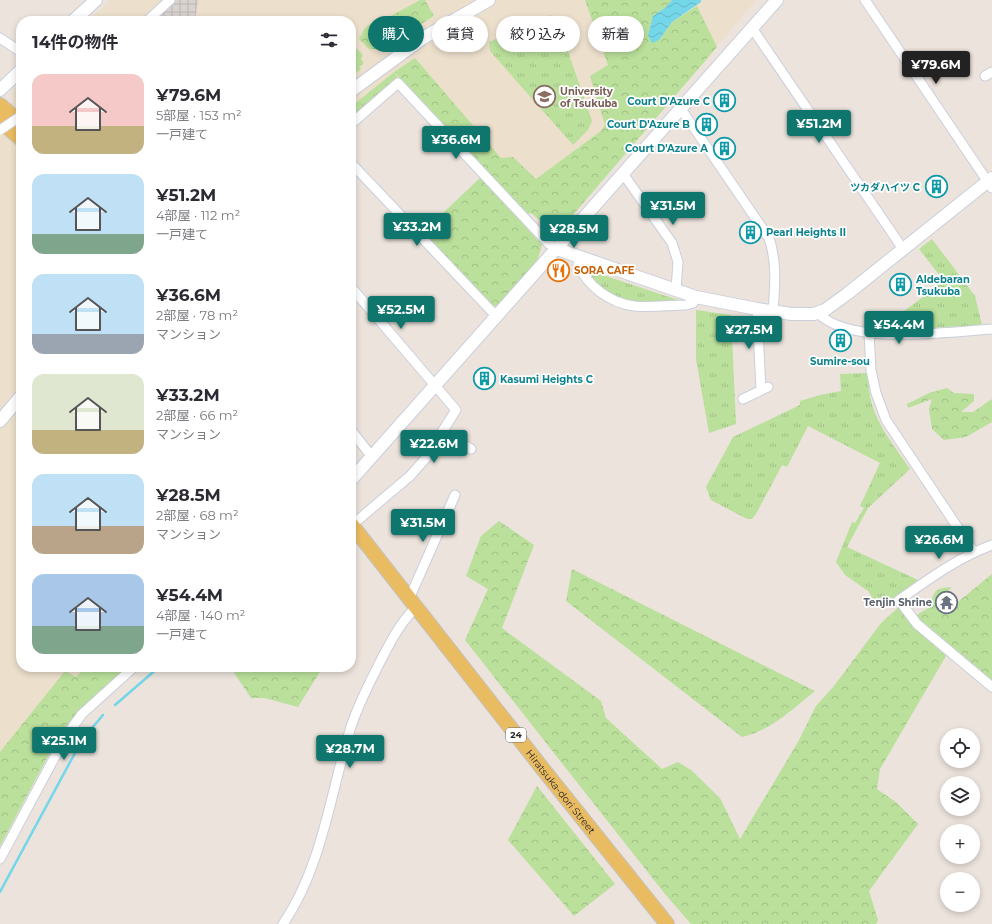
<!DOCTYPE html>
<html lang="ja">
<head>
<meta charset="utf-8">
<style>
	body { margin:0; font-family:Montserrat,"Noto Sans JP",sans-serif; background:#f2f2f3; color:#2b2b33; height:100vh; display:flex; flex-direction:column; font-size:15px; white-space:nowrap }
	* { box-sizing:border-box; margin:0 }
	p { font-size:13px; color:#7c7c81 }
	.icon { flex:none; width:22px; height:22px; fill:none; stroke:currentColor; stroke-width:2; stroke-linecap:round; stroke-linejoin:round }
	.map { position:relative; flex:1; overflow:hidden }
	.panel { position:absolute; left:16px; top:16px; width:340px; height:656px; display:flex; flex-direction:column; background:#fff; border-radius:16px; box-shadow:0 2px 6px #0003 }
	.panel>* { flex:none }
	.guide { position:absolute; left:368px; top:16px; width:380px; height:36px; display:flex; gap:8px }
	.fabs { position:absolute; left:940px; top:728px; display:grid; gap:8px }
	.fabs a { display:grid; place-items:center; width:40px; height:40px; border-radius:50%; background:#fff; box-shadow:0 2px 6px #0003; font-size:20px }
	.price { position:absolute; translate:-50% -34px; padding:0 9px; border-radius:4px; background:#0f766e; color:#fff; font-size:13px; line-height:26px; filter:drop-shadow(0 1px 2px #0008) }
	.price::after { content:''; position:absolute; left:50%; top:24px; width:12px; height:9px; margin-left:-6px; background:inherit; clip-path:polygon(0 0,100% 0,50% 100%) }
	.price.on { background:#222; color:#fff }
	ul { padding:0; list-style:none }
	li { display:flex; align-items:center; gap:12px; height:100px; padding:0 16px }
	li span { display:grid; place-items:center; flex:none; width:112px; height:80px; border-radius:12px; color:#555 }
	li>.icon { margin-inline-start:auto }
	span .icon { width:48px; height:48px; fill:#fffc; stroke-width:1 }
	li b { font-size:17px }
	h2 { display:flex; justify-content:space-between; align-items:center; height:48px; padding:0 16px; font-size:17px }
	.chip { padding:0 14px; border-radius:18px; background:#fff; box-shadow:0 2px 6px #0003; font-size:14px; line-height:36px }
	.chip.on { background:#0f766e; color:#fff }
	.map>svg:first-child { display:block }
	.education { fill:#ecdfcc }
	.grass { fill:url(#grass-tufts) }
	.forest { fill:url(#forest-crowns) }
	.plaza { fill:url(#plaza-grid) }
	.water { fill:url(#water-waves) }
	.lines { fill:none; stroke-linecap:round; stroke-linejoin:round }
	.stream { stroke:#74d6e9; stroke-width:2.5 }
	.street-casing { stroke:#cbcfdb; stroke-width:11 }
	.secondary-casing { stroke:#cbcfdb; stroke-width:14 }
	.primary-casing { stroke:#c3c3c3; stroke-width:16 }
	.street { stroke:#fff; stroke-width:9 }
	.secondary { stroke:#fff; stroke-width:12 }
	.primary { stroke:#eabc62; stroke-width:14 }
	.street-bridge-casing { stroke:#cbcfdb; stroke-width:11; stroke-linecap:butt }
	.street-bridge { stroke:#fff; stroke-width:9 }
	.labels { text-anchor:middle; stroke-width:3.5; stroke-linejoin:round; paint-order:stroke }
	.shield { fill:#fff; stroke:#6a6a6a; stroke-width:1 }
	.shield-label { font-size:9px; font-weight:bold; fill:#2a2a2a }
	.education-label { font-size:10px; font-weight:bold; fill:#785e54; stroke:#fff; text-anchor:start }
	.culture-label { font-size:10px; font-weight:bold; fill:#0d838f; stroke:#fff; text-anchor:end }
	.food-label { font-size:10px; font-weight:bold; fill:#c56008; stroke:#fff; text-anchor:start }
	.worship-label { font-size:10px; font-weight:bold; fill:#5b616d; stroke:#fff; text-anchor:end }
	.street-label { font-size:10px; fill:#2a2a2a; stroke:#fff }
</style>
</head>
<body>
<div class="map">
<svg width="992" height="924" viewBox="0 0 992 924">
	<defs>
		<pattern id="grass-tufts" width="24" height="20" patternUnits="userSpaceOnUse"><rect width="24" height="20" fill="#bae09b"/><path d="M3 7l-1-3M5 7V3M7 7l1-3M15 17l-1-3M17 17v-4M19 17l1-3" fill="none" stroke="#a0c086"/></pattern>
		<pattern id="forest-crowns" width="20" height="18" patternUnits="userSpaceOnUse"><rect width="20" height="18" fill="#bae09b"/><path d="M2 6a3 3 0 1 1 6 0M12 15a3 3 0 1 1 6 0" fill="none" stroke="#a0c086"/></pattern>
		<pattern id="plaza-grid" width="8" height="8" patternUnits="userSpaceOnUse"><rect width="8" height="8" fill="#d8d3cf"/><path d="M0 4h8M4 0v8" fill="none" stroke="#bab5b2"/></pattern>
		<pattern id="water-waves" width="16" height="10" patternUnits="userSpaceOnUse"><rect width="16" height="10" fill="#74d6e9"/><path d="M0 5q4-4 8 0t8 0" fill="none" stroke="#65b8c8"/></pattern>
	</defs>
	<rect width="100%" height="100%" fill="#ebe3dc"/>
	<!-- education -->
	<g class="education">
		<path d="M111,0H756L566,223L557,226L543,223L531,213L527,214L398,78L351,115V21H88Z"/>
		<path d="M21,83V667H132L62,730L0,846V115L14,100L12,92Z"/>
	</g>
	<!-- grass -->
	<g class="grass">
		<path d="M551,15L564,40L592,121L588,130L573,145L490,51L489,42Z"/>
		<path d="M351,43L363,55L361,59L364,63L359,67L361,69L351,77Z"/>
		<path d="M394,72L398,78L351,119V107Z"/>
		<path d="M932,239L975,296L982,325L897,330L899,315L944,281L919,249Z"/>
		<path d="M582,268L687,303L637,305L604,292Z"/>
		<path d="M696,310L731,315L736,424L709,433L696,359Z"/>
		<path d="M867,373C868,382 869,392 871,401C878,427 895,447 910,469L868,508L847,547L918,580L884,608L873,599L868,591L845,575L836,562L852,522L855,523L864,508L860,506L880,463L808,426L787,467L782,465L756,514L752,519H747L711,500L706,487L733,437L800,405V401L820,395L841,391L840,374Z"/>
	</g>
	<!-- forest -->
	<g class="forest">
		<path d="M420,0H425L434,16L381,49H369L359,39L364,29L371,23L376,24Z"/>
		<path d="M585,0H672L666,7L653,16L648,35L659,40L672,22L697,6L717,47L566,223C550,229 543,223 531,213L527,214L394,72L415,58L501,158L513,157L536,179L601,131L605,125L590,76L608,65Z"/>
		<path d="M481,177L542,245L536,265L499,307L493,306L423,232Z"/>
		<path d="M947,388L954,393L974,394V401L961,412H973L992,399V422L966,437L944,440L932,429L929,409L932,399L908,408L907,404L929,393Z"/>
		<path d="M499,521L534,545L502,628L601,701L606,718L662,769L678,762L691,770L720,798L740,839L798,742L816,706L834,686L881,623L900,606L917,630L946,656L880,769L877,789L897,803L918,824L869,891L878,920L876,924H691L665,894L465,640L488,589L466,576L481,536Z"/>
		<path d="M572,569L815,691C791,710 772,730 742,737L566,601Z"/>
		<path d="M992,574V685L924,627L915,616L930,607C934,590 935,588 952,587L940,600L948,610Z"/>
		<path d="M86,667H132L62,730L0,846V752L65,671L76,677Z"/>
		<path d="M230,667H323L298,707L265,698H251Z"/>
		<path d="M537,786L615,884L574,916L508,840Z"/>
	</g>
	<!-- plaza -->
	<path class="plaza" d="M163,0H198L195,21H139Z"/>
	<!-- water -->
	<path class="water" d="M672,0H701V2L672,22L659,40L652,43L648,35L653,16L666,7Z"/>
	<g class="lines">
		<!-- stream -->
		<g class="stream">
			<path d="M115,705L159,667"/>
			<path d="M0,892L82,740L103,715"/>
		</g>
		<defs>
			<g id="street">
				<path d="M865,0L992,188"/>
				<path d="M147,21L170,0"/>
				<path d="M752,28L903,249"/>
				<path d="M0,38L21,52"/>
				<path d="M985,76L992,72"/>
				<path d="M681,109L769,238C777,262 775,286 773,311"/>
				<path d="M351,124L398,83L549,244L557,249"/>
				<path d="M351,163L497,317"/>
				<path d="M624,175L672,243L678,262L676,290"/>
				<path d="M580,258L578,264C587,286 610,303 634,306C651,308 669,305 686,305L693,303L696,297"/>
				<path d="M351,287L456,410L425,459L410,476L352,525"/>
				<path d="M757,309L761,390"/>
				<path d="M818,313C849,346 949,332 992,329"/>
				<path d="M869,333L871,370L876,393L886,420L974,552"/>
				<path d="M743,399L768,387"/>
				<path d="M351,430L372,457"/>
				<path d="M443,433L471,449"/>
				<path d="M992,545C957,558 929,579 899,600L917,624L992,687"/>
				<path d="M409,599L455,495"/>
				<path d="M0,859L66,736L82,714L134,667"/>
				<path d="M283,924C322,867 330,795 350,730C357,706 370,682 381,660C391,641 400,623 416,607"/>
			</g>
			<g id="secondary">
				<path d="M73,21L96,0"/>
				<path d="M0,90L21,70"/>
				<path d="M351,91L423,38L489,0"/>
				<path d="M557,249L696,297L757,309L792,314H814L825,310L847,294L992,178"/>
				<path d="M0,421L21,396"/>
				<path d="M351,480L777,0"/>
			</g>
			<g id="primary">
				<path d="M0,105L21,123"/>
				<path d="M0,121L21,139"/>
				<path id="s1" d="M351,524L542,768L667,924"/>
			</g>
		</defs>
		<!-- street casing -->
		<use href="#street" class="street-casing"/>
		<!-- secondary casing -->
		<use href="#secondary" class="secondary-casing"/>
		<!-- primary casing -->
		<use href="#primary" class="primary-casing"/>
		<!-- street -->
		<use href="#street" class="street"/>
		<!-- secondary -->
		<use href="#secondary" class="secondary"/>
		<!-- primary -->
		<use href="#primary" class="primary"/>
		<defs>
			<path id="street-bridge" d="M0,130L21,116"/>
		</defs>
		<!-- street-bridge casing -->
		<use href="#street-bridge" class="street-bridge-casing"/>
		<!-- street-bridge -->
		<use href="#street-bridge" class="street-bridge"/>
	</g>
	<!-- icons -->
	<defs>
		<symbol id="university-ring" viewBox="-11 -11 22 22"><circle r="9.5" fill="#fff" stroke="#8d6e63" stroke-width="1.5"/><path d="M0-5L7-2L0 1L-7-2ZM-4 1L0 2.5L4 1V4Q0 6-4 4Z" fill="#8d6e63"/></symbol>
		<symbol id="building-ring" viewBox="-11 -11 22 22"><circle r="9.5" fill="#fff" stroke="#0f9aa8" stroke-width="1.5"/><path d="M-4-6H4V6H1V3H-1V6H-4ZM-2.5-4.3h1.7v1.8h-1.7ZM.8-4.3h1.7v1.8H.8ZM-2.5-1h1.7V.8h-1.7ZM.8-1h1.7V.8H.8Z" fill="#0f9aa8"/></symbol>
		<symbol id="restaurant-ring" viewBox="-11 -11 22 22"><circle r="9.5" fill="#fff" stroke="#e8710a" stroke-width="1.5"/><path d="M-5-6h1v4h1v-4h1v4h1v-4h1v5L-1.5 .5V6h-2V.5L-5-1ZM5-6V6H3V1.5H1.5Q1.5-4 5-6Z" fill="#e8710a"/></symbol>
		<symbol id="temple-ring" viewBox="-11 -11 22 22"><circle r="9.5" fill="#fff" stroke="#6b7280" stroke-width="1.5"/><path d="M0-6L5-2H3V0L6.5 2.5H4V6H1.5V3h-3V6H-4V2.5H-6.5L-3 0V-2H-5Z" fill="#6b7280"/></symbol>
	</defs>
	<g fill-rule="evenodd">
		<use href="#university-ring" x="532" y="84" width="25" height="25"/>
		<use href="#building-ring" x="712" y="88" width="25" height="25"/>
		<use href="#building-ring" x="694" y="112" width="25" height="25"/>
		<use href="#building-ring" x="712" y="136" width="25" height="25"/>
		<use href="#building-ring" x="924" y="174" width="25" height="25"/>
		<use href="#building-ring" x="738" y="220" width="25" height="25"/>
		<use href="#restaurant-ring" x="546" y="258" width="25" height="25"/>
		<use href="#building-ring" x="888" y="272" width="25" height="25"/>
		<use href="#building-ring" x="828" y="328" width="25" height="25"/>
		<use href="#building-ring" x="472" y="366" width="25" height="25"/>
		<use href="#temple-ring" x="934" y="590" width="25" height="25"/>
	</g>
	<g class="labels">
		<!-- shield labels -->
		<rect class="shield" x="506" y="728" width="20" height="14" rx="3"/>
		<g class="shield-label">
			<text x="516" y="738">24</text>
		</g>
		<!-- education labels -->
		<g class="education-label">
			<text x="560" y="95">University<tspan x="560" dy="12">of Tsukuba</tspan></text>
		</g>
		<!-- culture labels -->
		<g class="culture-label">
			<text x="710" y="105">Court D'Azure C</text>
			<text x="690" y="128">Court D'Azure B</text>
			<text x="708" y="152">Court D'Azure A</text>
			<text x="920" y="191">ツカダハイツ C</text>
			<text x="766" y="236" text-anchor="start">Pearl Heights II</text>
			<text x="916" y="283" text-anchor="start">Aldebaran<tspan x="916" dy="12">Tsukuba</tspan></text>
			<text x="840" y="365" text-anchor="middle">Sumire-sou</text>
			<text x="500" y="383" text-anchor="start">Kasumi Heights C</text>
		</g>
		<!-- food labels -->
		<g class="food-label">
			<text x="574" y="274">SORA CAFE</text>
		</g>
		<!-- worship labels -->
		<g class="worship-label">
			<text x="932" y="606">Tenjin Shrine</text>
		</g>
		<!-- street labels -->
		<g class="street-label">
			<text dy="4" stroke="none"><textPath href="#s1" startOffset="340">Hiratsuka-dori Street</textPath></text>
		</g>
	</g>
</svg>
<div class="fabs">
<a><svg class="icon" aria-label="locate" viewBox="0 0 24 24"><circle cx="12" cy="12" r="6"/><path d="M12 2v4M12 18v4M2 12h4M18 12h4"/></svg></a>
<a><svg class="icon" aria-label="layers" viewBox="0 0 24 24"><path d="M12 4l9 5-9 5-9-5zM3 14l9 5 9-5"/></svg></a>
<a>+</a>
<a>−</a>
</div>
<b class="price on" style="left:936px;top:85px">¥79.6M</b>
<b class="price" style="left:819px;top:144px">¥51.2M</b>
<b class="price" style="left:456px;top:160px">¥36.6M</b>
<b class="price" style="left:673px;top:226px">¥31.5M</b>
<b class="price" style="left:417px;top:247px">¥33.2M</b>
<b class="price" style="left:574px;top:249px">¥28.5M</b>
<b class="price" style="left:401px;top:330px">¥52.5M</b>
<b class="price" style="left:899px;top:345px">¥54.4M</b>
<b class="price" style="left:749px;top:350px">¥27.5M</b>
<b class="price" style="left:434px;top:464px">¥22.6M</b>
<b class="price" style="left:423px;top:543px">¥31.5M</b>
<b class="price" style="left:939px;top:560px">¥26.6M</b>
<b class="price" style="left:64px;top:761px">¥25.1M</b>
<b class="price" style="left:350px;top:769px">¥28.7M</b>
<div class="guide">
<a class="chip on">購入</a>
<a class="chip">賃貸</a>
<a class="chip">絞り込み</a>
<a class="chip">新着</a>
</div>
<section class="panel">
<h2>14件の物件<svg class="icon" aria-label="filters" viewBox="0 0 24 24"><path d="M4 7h16M4 17h16"/><circle cx="9" cy="7" r="2"/><circle cx="15" cy="17" r="2"/></svg></h2>
<ul>
<li><span style="background:linear-gradient(#f6c9c9 65%,#c2b280 0)"><svg class="icon" aria-label="home" viewBox="0 0 24 24"><path d="M3 11l9-7 9 7M6 9v11h12V9"/></svg></span><div><b>¥79.6M</b><p>5部屋 · 153 m²</p><p>一戸建て</p></div></li>
<li><span style="background:linear-gradient(#bfe0f5 75%,#7fa58c 0)"><svg class="icon" aria-label="home" viewBox="0 0 24 24"><path d="M3 11l9-7 9 7M6 9v11h12V9"/></svg></span><div><b>¥51.2M</b><p>4部屋 · 112 m²</p><p>一戸建て</p></div></li>
<li><span style="background:linear-gradient(#bfe0f5 75%,#9aa5b1 0)"><svg class="icon" aria-label="home" viewBox="0 0 24 24"><path d="M3 11l9-7 9 7M6 9v11h12V9"/></svg></span><div><b>¥36.6M</b><p>2部屋 · 78 m²</p><p>マンション</p></div></li>
<li><span style="background:linear-gradient(#dfe7d0 70%,#c2b280 0)"><svg class="icon" aria-label="home" viewBox="0 0 24 24"><path d="M3 11l9-7 9 7M6 9v11h12V9"/></svg></span><div><b>¥33.2M</b><p>2部屋 · 66 m²</p><p>マンション</p></div></li>
<li><span style="background:linear-gradient(#bfe0f5 65%,#b9a48a 0)"><svg class="icon" aria-label="home" viewBox="0 0 24 24"><path d="M3 11l9-7 9 7M6 9v11h12V9"/></svg></span><div><b>¥28.5M</b><p>2部屋 · 68 m²</p><p>マンション</p></div></li>
<li><span style="background:linear-gradient(#a9c7e8 65%,#7fa58c 0)"><svg class="icon" aria-label="home" viewBox="0 0 24 24"><path d="M3 11l9-7 9 7M6 9v11h12V9"/></svg></span><div><b>¥54.4M</b><p>4部屋 · 140 m²</p><p>一戸建て</p></div></li>
</ul>
</section>
</div>
</body>
</html>
